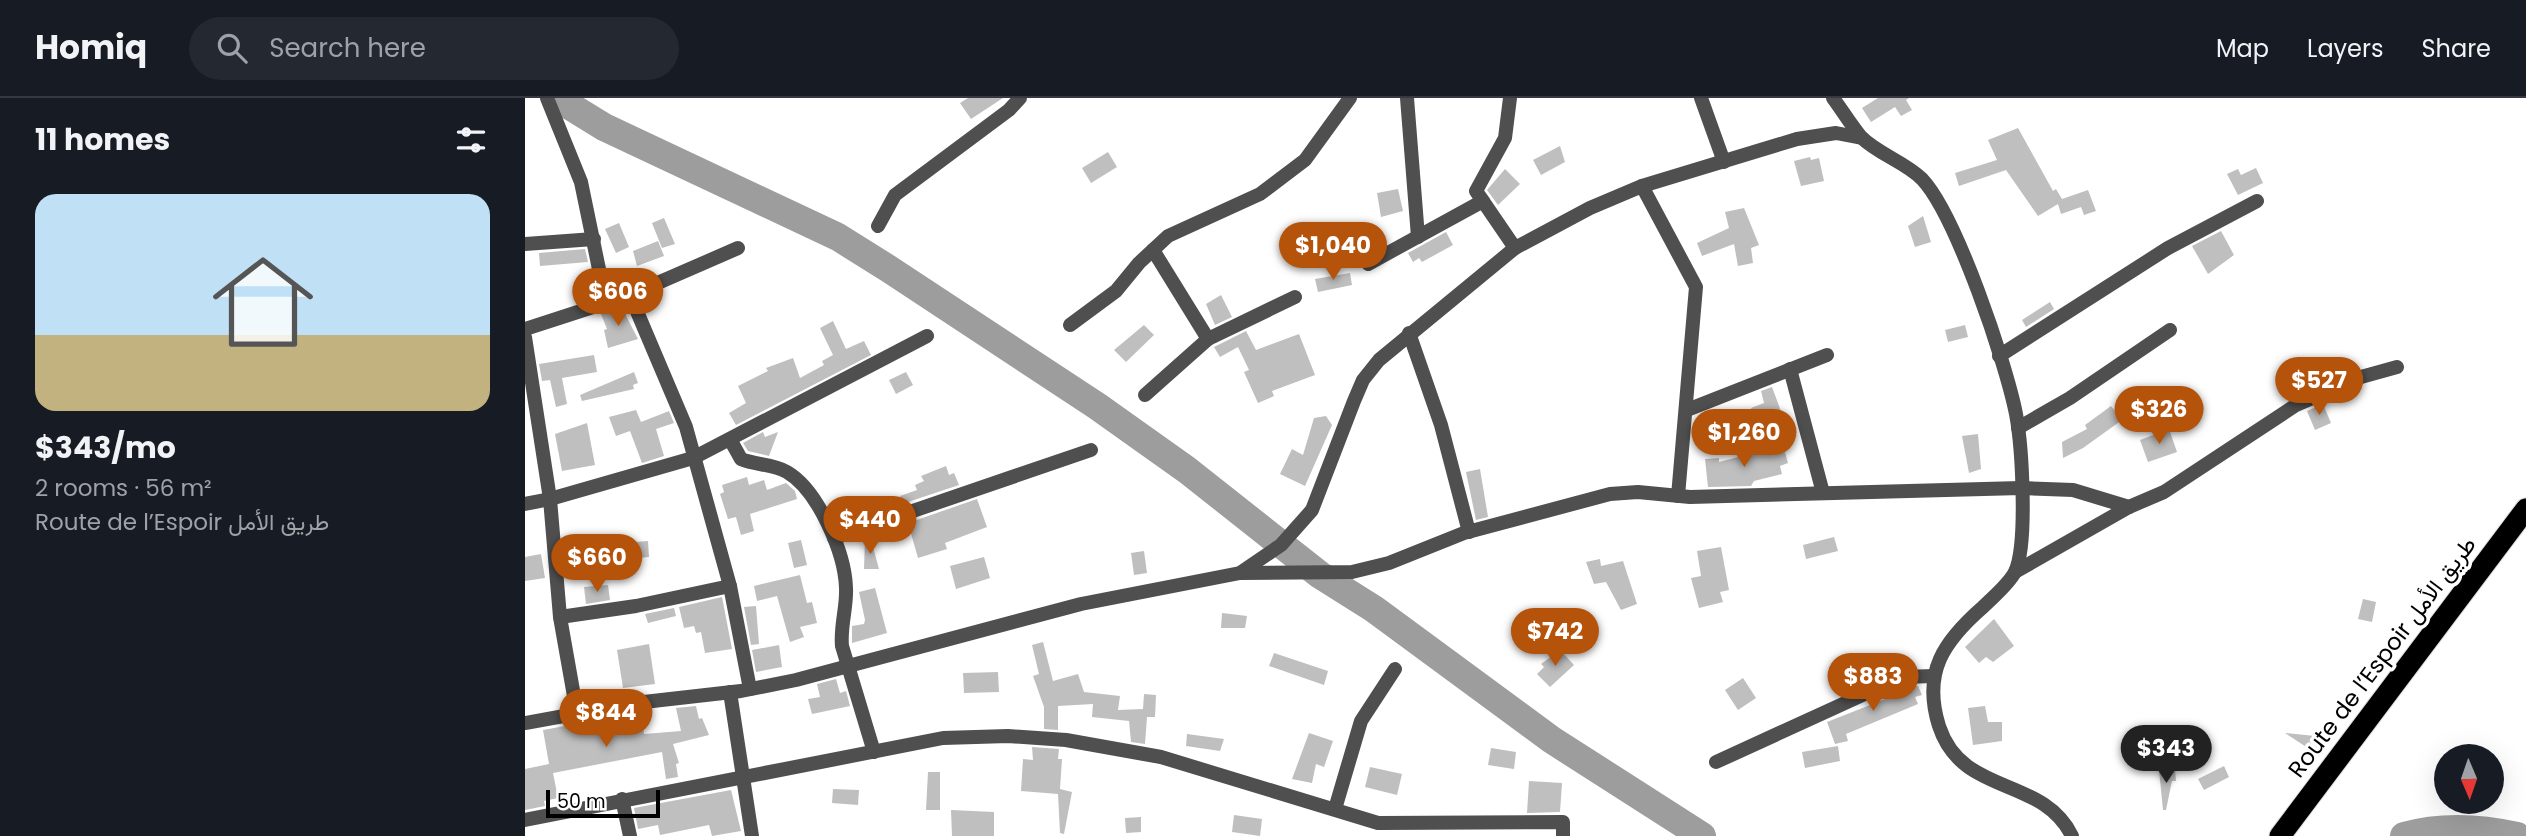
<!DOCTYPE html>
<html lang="en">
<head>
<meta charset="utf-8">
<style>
	body { margin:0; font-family:Poppins,Vazirmatn,sans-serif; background:#242831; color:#f1f3f6; height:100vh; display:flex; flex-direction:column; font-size:26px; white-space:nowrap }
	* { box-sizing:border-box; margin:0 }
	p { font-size:23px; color:#9ea1a6 }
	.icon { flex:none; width:38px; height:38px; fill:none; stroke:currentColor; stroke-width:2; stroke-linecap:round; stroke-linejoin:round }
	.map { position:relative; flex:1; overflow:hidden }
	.panel { display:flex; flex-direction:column; background:#171b24; width:525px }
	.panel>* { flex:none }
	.needle { width:46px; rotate:178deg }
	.controls { position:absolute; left:1909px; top:646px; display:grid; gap:14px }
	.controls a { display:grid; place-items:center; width:70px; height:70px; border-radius:50%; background:#171b24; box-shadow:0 7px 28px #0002; font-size:35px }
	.scale { position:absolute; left:21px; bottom:18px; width:114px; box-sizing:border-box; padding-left:7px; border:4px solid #000; border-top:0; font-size:19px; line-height:24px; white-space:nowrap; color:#000; -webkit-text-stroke:5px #fff; paint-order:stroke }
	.price { position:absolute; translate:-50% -60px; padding:0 16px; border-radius:24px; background:#b45309; color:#fff; font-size:23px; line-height:46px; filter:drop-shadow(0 2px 4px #0008) }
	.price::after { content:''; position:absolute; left:50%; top:42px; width:21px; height:16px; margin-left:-10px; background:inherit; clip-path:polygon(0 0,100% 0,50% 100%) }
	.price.on { background:#222; color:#fff }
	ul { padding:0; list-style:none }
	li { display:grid; align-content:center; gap:14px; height:371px; padding:0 35px }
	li+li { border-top:2px solid #363941 }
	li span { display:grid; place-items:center; height:217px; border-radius:21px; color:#555 }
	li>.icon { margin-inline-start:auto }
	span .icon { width:126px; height:126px; fill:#fffc; stroke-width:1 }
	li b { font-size:30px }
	h2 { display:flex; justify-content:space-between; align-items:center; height:84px; padding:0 35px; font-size:30px }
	header { display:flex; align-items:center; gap:42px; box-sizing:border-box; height:98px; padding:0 35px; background:#171b24; border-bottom:2px solid #363941 }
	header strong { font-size:33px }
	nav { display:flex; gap:38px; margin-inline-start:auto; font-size:24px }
	.search { width:490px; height:63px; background:#242831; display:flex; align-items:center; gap:18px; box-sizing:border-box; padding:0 24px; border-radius:38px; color:#9ea1a6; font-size:26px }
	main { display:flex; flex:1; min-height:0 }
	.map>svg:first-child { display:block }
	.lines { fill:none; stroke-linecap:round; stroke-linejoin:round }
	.river { stroke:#9d9d9d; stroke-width:28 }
	.building { fill:#bfbfbf }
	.highway-casing { stroke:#dbdbdb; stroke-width:23 }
	.street { stroke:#4f4f4f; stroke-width:14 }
	.highway { stroke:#000; stroke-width:21 }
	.labels { text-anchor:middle; stroke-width:7; stroke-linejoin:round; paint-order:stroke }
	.street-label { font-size:23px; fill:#000; stroke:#fff }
</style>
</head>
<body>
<header>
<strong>Homiq</strong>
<div class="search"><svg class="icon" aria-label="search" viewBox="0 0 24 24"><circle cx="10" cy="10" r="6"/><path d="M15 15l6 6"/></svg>Search here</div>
<nav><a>Map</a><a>Layers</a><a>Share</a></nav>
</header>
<main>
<section class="panel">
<h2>11 homes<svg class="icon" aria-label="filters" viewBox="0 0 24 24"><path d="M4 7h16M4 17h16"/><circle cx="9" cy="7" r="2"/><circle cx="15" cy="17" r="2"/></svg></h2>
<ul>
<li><span style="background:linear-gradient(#bfe0f5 65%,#c2b280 0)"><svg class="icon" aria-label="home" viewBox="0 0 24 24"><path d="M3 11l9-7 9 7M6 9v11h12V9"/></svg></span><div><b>$343/mo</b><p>2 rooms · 56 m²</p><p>Route de l’Espoir طريق الأمل</p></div></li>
</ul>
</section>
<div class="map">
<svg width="2001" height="738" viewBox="0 0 2001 738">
	<rect width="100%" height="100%" fill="#fff"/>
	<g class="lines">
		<!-- river -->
		<g class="river">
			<path d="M32,0L79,29L313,139L364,171L572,308L662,372L795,477L849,511L1027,642L1177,738"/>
			<path d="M1879,738C1915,728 1956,730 1992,738"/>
		</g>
	</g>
	<!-- building -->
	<g class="building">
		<path d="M443,0H478L446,21L435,5Z"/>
		<path d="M1353,0H1384L1381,2L1387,12L1376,18L1370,9L1346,24L1337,10Z"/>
		<path d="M1493,30L1528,93L1531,91L1537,101L1563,92L1571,113L1559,117L1556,109L1536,116L1533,106L1513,118L1481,72L1434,88L1430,75L1472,62L1463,42Z"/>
		<path d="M1035,48L1040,64L1016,77L1008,62Z"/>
		<path d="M583,54L592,69L566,85L557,70Z"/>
		<path d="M1285,59L1286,62L1294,60L1299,83L1276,88L1269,63Z"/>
		<path d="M1731,70L1738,85L1713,97L1702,76L1713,71L1716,77Z"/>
		<path d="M980,71L995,86L973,107L962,92Z"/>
		<path d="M873,91L878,113L856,119L852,95Z"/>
		<path d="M1219,110L1234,147L1226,150L1228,165L1213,168L1209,146L1177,158L1172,145L1204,130L1200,114Z"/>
		<path d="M1398,118L1406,144L1390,149L1383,128Z"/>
		<path d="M139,120L150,146L137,150L127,125Z"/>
		<path d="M94,125L104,149L91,155L80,131Z"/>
		<path d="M1696,133L1709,157L1683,176L1667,148Z"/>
		<path d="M921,134L928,147L897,164L894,160L888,164L883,155Z"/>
		<path d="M133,143L139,158L112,168L108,153Z"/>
		<path d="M60,151L63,164L15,168L14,155Z"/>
		<path d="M825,175L827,187L793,194L790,181Z"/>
		<path d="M696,197L707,219L690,227L681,206Z"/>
		<path d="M1525,204L1529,211L1501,229L1497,222Z"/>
		<path d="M97,210L113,241L83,250L79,232L82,231L76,216Z"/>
		<path d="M308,223L321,251L339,243L346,257L211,327L204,315L221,305L213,288L243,273L241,270L268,260L275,280L299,267L297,263L308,257L295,230Z"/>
		<path d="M619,227L629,237L601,264L589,252Z"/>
		<path d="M1440,227L1443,239L1423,244L1420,232Z"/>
		<path d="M721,233L731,252L774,236L790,277L747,293L749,298L733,305L719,274L724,272L713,249L695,259L689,249Z"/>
		<path d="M69,257L72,274L37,280L42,306L31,309L25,282L17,283L14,266Z"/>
		<path d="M109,274L113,285L108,287L109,291L57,303L55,297Z"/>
		<path d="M381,274L388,287L371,296L364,282Z"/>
		<path d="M1247,289L1257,316L1232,325L1226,310L1239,305L1236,293Z"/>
		<path d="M1798,306L1806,325L1790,332L1782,313Z"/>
		<path d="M1586,308L1597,322L1558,350L1538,360L1537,344L1562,331L1560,327Z"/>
		<path d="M111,312L116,324L144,313L149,325L131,331L139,358L117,365L105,333L91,338L84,319Z"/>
		<path d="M801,318L807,327L780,388L755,376L767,351L778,357L789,320Z"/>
		<path d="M62,325L70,367L37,373L30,336Z"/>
		<path d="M1644,331L1652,354L1623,364L1615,342Z"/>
		<path d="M238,334L240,339L253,334L244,358L223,353L218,345Z"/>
		<path d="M1453,336L1456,371L1444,375L1437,338Z"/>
		<path d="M1247,350L1248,357L1260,354L1263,365L1255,368L1257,376L1229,383L1226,388L1183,389L1180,361L1194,360V364Z"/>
		<path d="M421,368L424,377L429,375L434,387L377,406L375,398L392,392L390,387L399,383L396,378Z"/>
		<path d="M955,371L963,419L951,422L941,374Z"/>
		<path d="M222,379L224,387L239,382L242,392L261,385L270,393L272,401L225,416L229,433L216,437L211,419L203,421L195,396L199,394L197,387Z"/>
		<path d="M452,401L462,429L420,445L422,451L393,460L383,425Z"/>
		<path d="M345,438L354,471H339L340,440Z"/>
		<path d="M1309,439L1313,453L1281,461L1278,447Z"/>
		<path d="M276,442L282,467L269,470L263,445Z"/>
		<path d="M123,443L124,459L101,461L102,476L85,477L83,446Z"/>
		<path d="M1196,449L1204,492L1195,494L1198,504L1174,510L1166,480L1176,478L1172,453Z"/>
		<path d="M619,453L622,475L609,477L606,455Z"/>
		<path d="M16,456L20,480L0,483V459Z"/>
		<path d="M459,459L465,480L431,491L425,468Z"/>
		<path d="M1075,461L1076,468L1098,463L1112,506L1096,512L1081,484L1069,486L1061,464Z"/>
		<path d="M275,477L282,505L287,504L292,525L275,529L279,539L265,544L252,498L232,503L229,488Z"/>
		<path d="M83,487L85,502L61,506L59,489Z"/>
		<path d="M350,490L362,535L327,545V528L339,526L340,522L334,494Z"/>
		<path d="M197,499L207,551L180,555L176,534L171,535L169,528L159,530L154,509Z"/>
		<path d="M1838,501L1851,504L1847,524L1833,521Z"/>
		<path d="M231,508L234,546L226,547L219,509Z"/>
		<path d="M149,510L151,518L123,525L120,516Z"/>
		<path d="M697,515L722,518L720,530H696Z"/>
		<path d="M1469,521L1489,548L1468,564L1461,559L1454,565L1440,549Z"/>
		<path d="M518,544L528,583L553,576L559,594L595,598L593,612L618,611L619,596L631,597L630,619H622L620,646L606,644L604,623L567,619L568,606L533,608V632L519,631V609L508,578L514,576L507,547Z"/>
		<path d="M124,546L130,586L98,590L92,552Z"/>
		<path d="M254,547L257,569L231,574L227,552Z"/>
		<path d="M1035,552L1049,567L1025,589L1012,576L1019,569L1016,566Z"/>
		<path d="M749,555L803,573L799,587L744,568Z"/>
		<path d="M473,574L474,594L439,595L438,575Z"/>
		<path d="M1218,580L1231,600L1213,612L1200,592Z"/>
		<path d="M311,581L315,595L321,593L325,608L287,616L283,601L295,599L292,586Z"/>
		<path d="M1393,588L1397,597L1390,599L1393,606L1321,636L1323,643L1310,646L1302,624L1373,596L1371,592L1379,589Z"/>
		<path d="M171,608L174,621L177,620L184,637L148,646L154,665L151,666L153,679L141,681L137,654L28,675L33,700L19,703L20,708L0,712V671L24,666L18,632L117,614L119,636L156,633L151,610Z"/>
		<path d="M1460,608L1463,624H1477V643L1448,647L1443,610Z"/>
		<path d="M784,635L808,643L799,669L791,666L787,685L767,681Z"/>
		<path d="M1760,635L1800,639L1789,654Z"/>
		<path d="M662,636L699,641L695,653L661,648Z"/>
		<path d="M1313,648L1315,663L1280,670L1277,654Z"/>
		<path d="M507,649L534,651L533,661H537L535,691L547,694L539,736L535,735L533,696L496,693L498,661L508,662Z"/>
		<path d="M966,650L991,654L989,671L963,667Z"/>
		<path d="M1699,668L1704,679L1679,692L1673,681Z"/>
		<path d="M845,669L877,676L872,697L840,689Z"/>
		<path d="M1650,671L1651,683H1647L1641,712H1638L1634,672Z"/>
		<path d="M403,674H415V712H401Z"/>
		<path d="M1004,683L1037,685L1035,714L1002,715Z"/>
		<path d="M308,691L334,692L333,707L307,705Z"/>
		<path d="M206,692L216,733L187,738L184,727L135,737L133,727L113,731L109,710Z"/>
		<path d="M426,712L469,714V738H427Z"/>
		<path d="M709,717L737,721L735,738L707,734Z"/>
		<path d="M616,719V734L601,735L600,720Z"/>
	</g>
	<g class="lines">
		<defs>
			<path id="highway" d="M1755,738L2001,411"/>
		</defs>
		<!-- highway casing -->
		<use href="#highway" class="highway-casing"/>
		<!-- street -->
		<g class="street">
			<path d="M22,0L56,84L81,205"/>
			<path d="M882,0L893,139"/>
			<path d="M985,0L980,40L951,93L990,150"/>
			<path d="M1176,0L1199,64"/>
			<path d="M1308,0C1317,12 1326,27 1336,39C1353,56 1380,64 1397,81C1431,117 1481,265 1491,316C1497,348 1503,446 1490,474C1483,487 1469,498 1458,509C1419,543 1397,574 1414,628C1437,699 1517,677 1547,738"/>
			<path d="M1117,88L1171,189L1153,398"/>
			<path d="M353,128L370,97L484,12L495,0"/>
			<path d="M0,146L69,141"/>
			<path d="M628,152L683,241L770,199"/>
			<path d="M843,166L958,103"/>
			<path d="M105,197L161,329L205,488L225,591"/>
			<path d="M545,227L591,193L614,165L643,138L735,96L780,62L825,0"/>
			<path d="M0,231L105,197L213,150"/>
			<path d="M884,235L916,327L944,434"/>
			<path d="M0,239L25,401L35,519L52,615"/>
			<path d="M1474,258L1643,150L1732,103"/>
			<path d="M1265,271L1298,395"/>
			<path d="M620,297L683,241"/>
			<path d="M1162,312L1302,257"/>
			<path d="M1493,330L1545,300L1645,232"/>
			<path d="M206,343L216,361C230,367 248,366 262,374C293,392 320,455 321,490C322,510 315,528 317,548L349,654"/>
			<path d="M0,406L25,401L168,360L402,238"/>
			<path d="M309,440L566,352"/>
			<path d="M1490,474L1604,409L1639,394L1771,307L1836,279L1872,269"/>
			<path d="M715,475L827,474L864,465L939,435L1085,396L1113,394L1165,399L1496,390L1548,392L1604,409"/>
			<path d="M35,519L111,508L205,488"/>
			<path d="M205,594L227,738"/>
			<path d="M0,625L110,605L216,593L271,582L556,506L715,475L756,447L787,412L829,303L838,282L854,262L990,150L1065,110L1117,88L1272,41L1311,35L1337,40"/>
			<path d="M1191,664L1377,579L1409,578"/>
			<path d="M97,701L105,738"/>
			<path d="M810,711L836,623L870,571"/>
			<path d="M0,722L418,640L483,638L541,642L636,659L853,725L1038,724V738"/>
		</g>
		<!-- highway -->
		<use href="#highway" class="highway"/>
	</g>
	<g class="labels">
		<!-- street labels -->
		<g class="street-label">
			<text transform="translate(1857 559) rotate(-53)" y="8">Route de l’Espoir طريق الأمل</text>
		</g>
	</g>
</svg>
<div class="controls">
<a><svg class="needle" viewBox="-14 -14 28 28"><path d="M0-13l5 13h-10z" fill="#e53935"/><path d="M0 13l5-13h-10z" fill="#9ea1a6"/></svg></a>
</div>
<div class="scale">50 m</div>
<b class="price" style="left:808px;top:184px">$1,040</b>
<b class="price" style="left:93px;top:230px">$606</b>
<b class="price" style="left:1794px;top:319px">$527</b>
<b class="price" style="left:1634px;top:348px">$326</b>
<b class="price" style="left:1219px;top:371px">$1,260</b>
<b class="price" style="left:345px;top:458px">$440</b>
<b class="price" style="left:72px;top:496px">$660</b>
<b class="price" style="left:1030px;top:570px">$742</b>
<b class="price" style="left:1348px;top:615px">$883</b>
<b class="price" style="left:81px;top:651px">$844</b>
<b class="price on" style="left:1641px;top:687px">$343</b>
</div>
</main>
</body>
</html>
